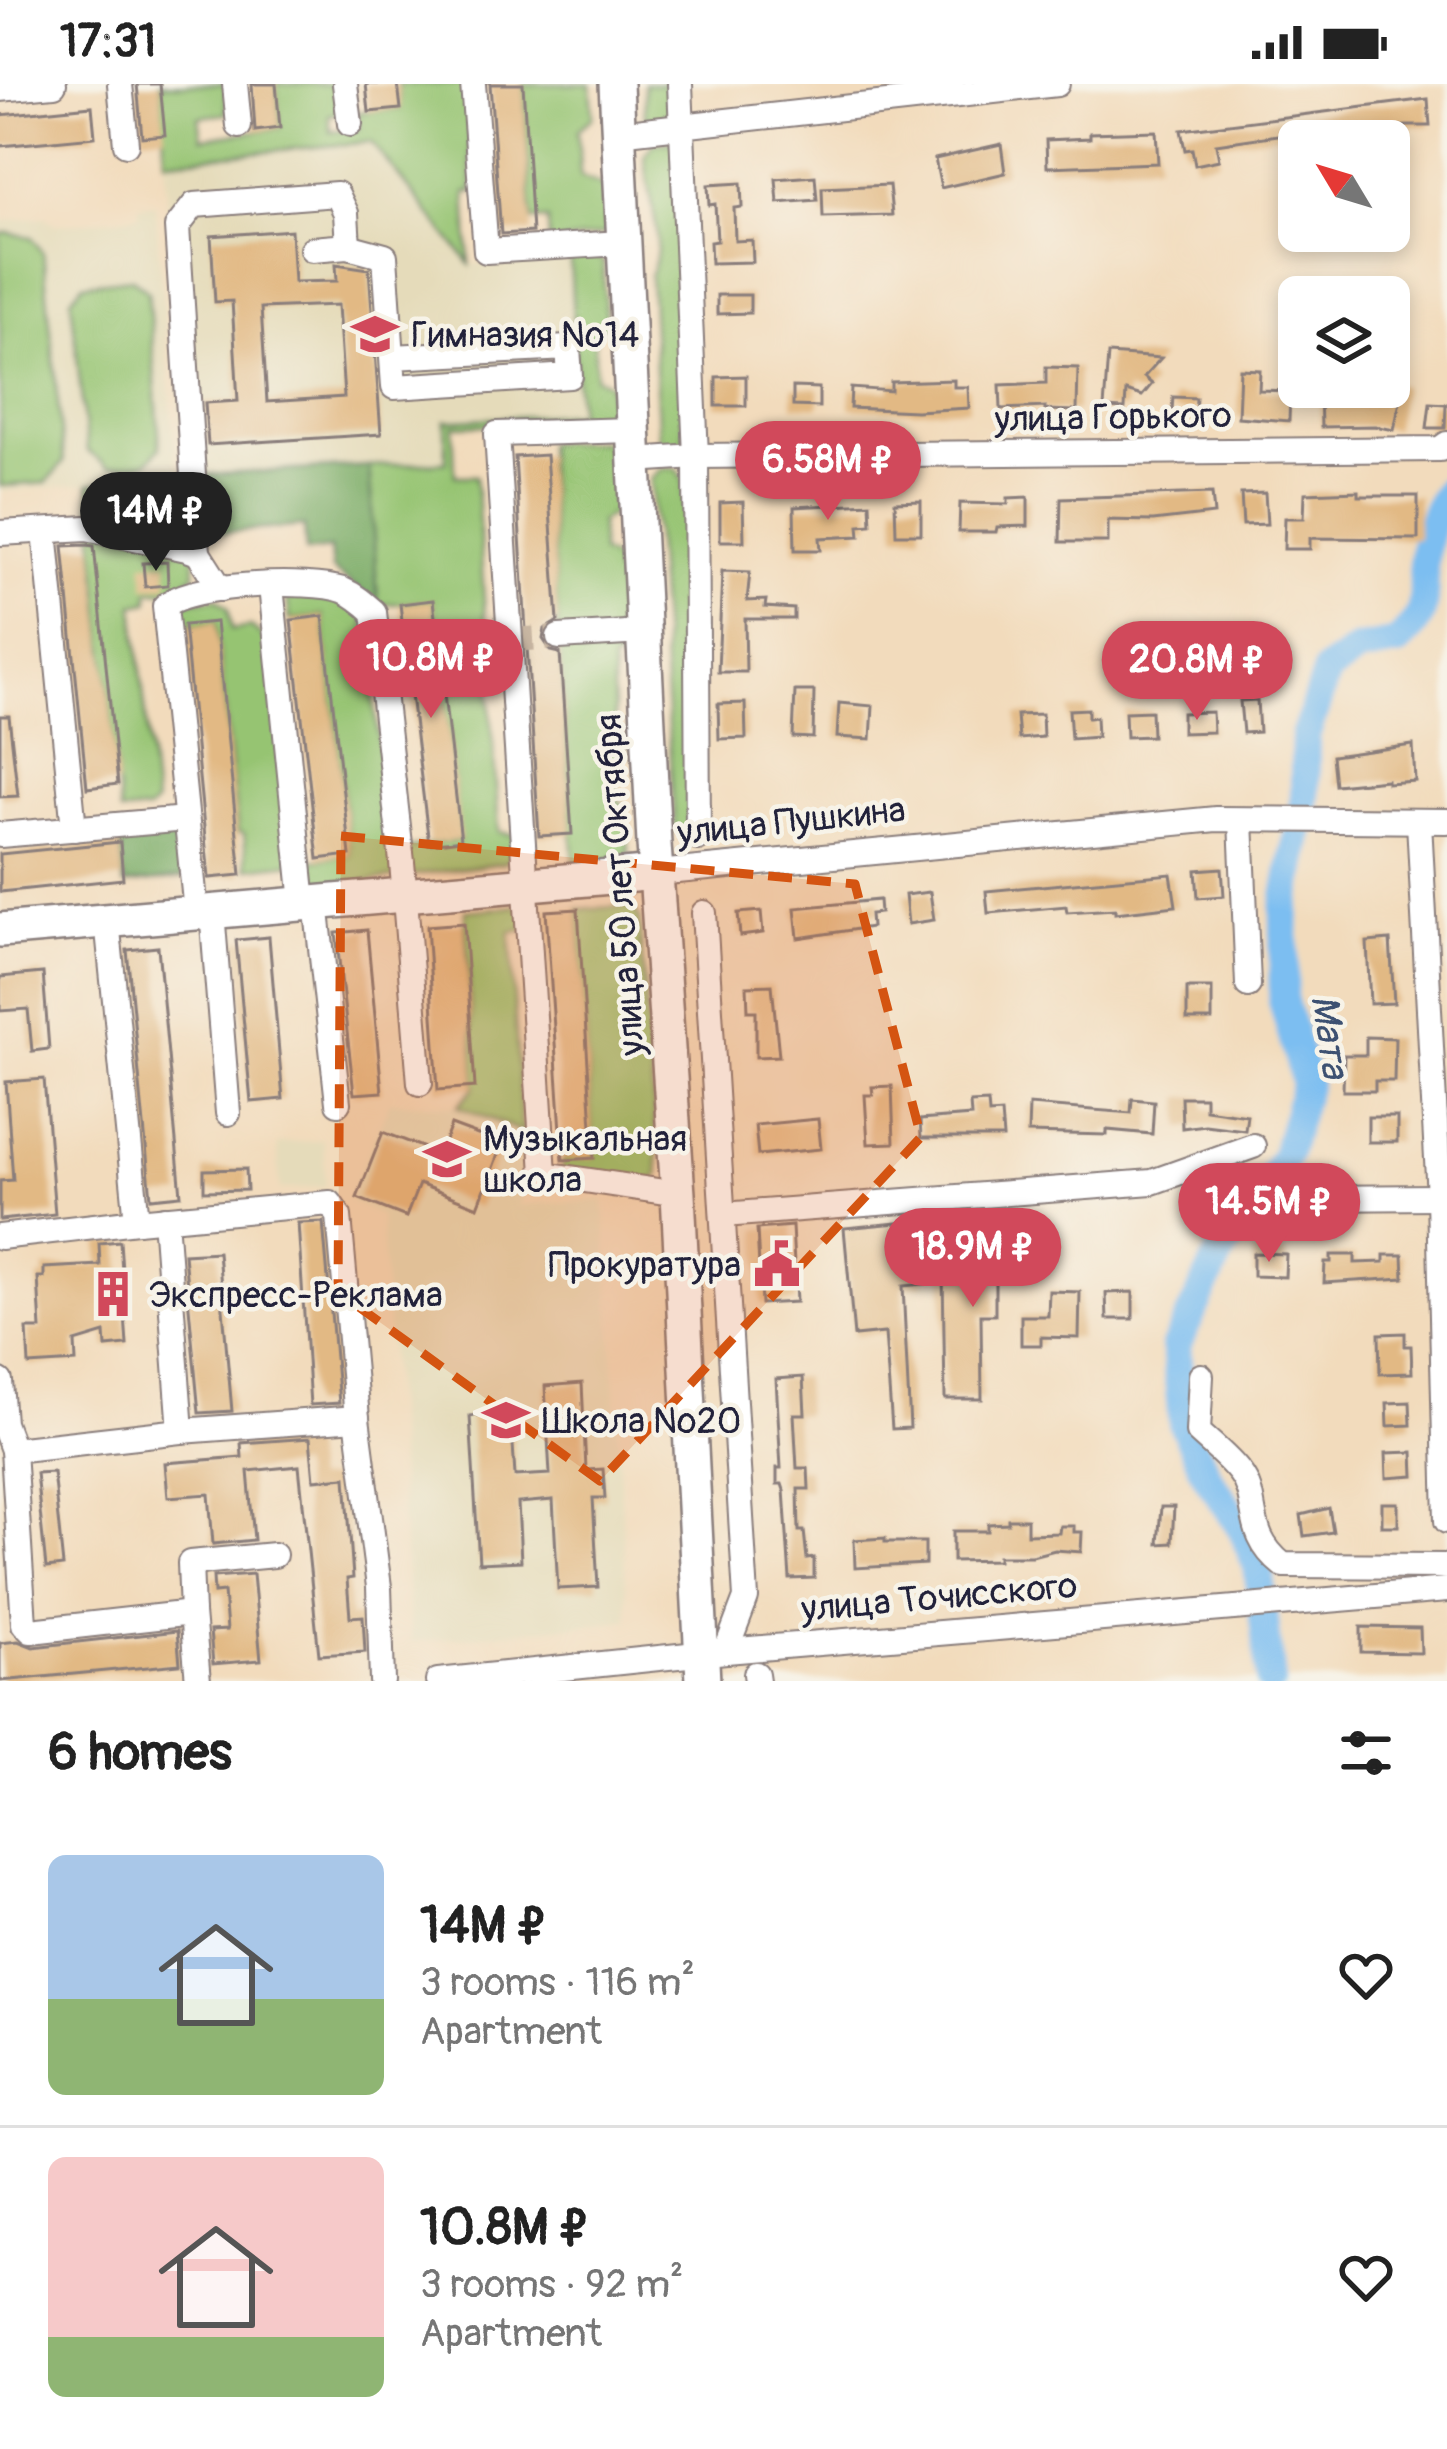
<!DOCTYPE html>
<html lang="en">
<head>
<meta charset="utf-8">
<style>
	body { margin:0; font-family:Pangolin,sans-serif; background:#f6f6f6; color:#222; height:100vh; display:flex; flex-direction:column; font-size:45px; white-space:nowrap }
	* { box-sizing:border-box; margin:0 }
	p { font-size:39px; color:#767676 }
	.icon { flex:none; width:66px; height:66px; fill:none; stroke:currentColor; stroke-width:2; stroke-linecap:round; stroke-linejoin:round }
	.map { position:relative; height:1597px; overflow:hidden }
	.panel { display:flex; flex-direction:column; background:#fff; flex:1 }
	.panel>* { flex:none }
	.needle { width:78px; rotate:308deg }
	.buttons { position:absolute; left:1278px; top:36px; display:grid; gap:24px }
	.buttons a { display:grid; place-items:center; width:132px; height:132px; border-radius:18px; background:#fff; box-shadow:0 6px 18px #0003; font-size:60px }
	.price { position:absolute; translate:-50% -102px; padding:0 27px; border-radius:42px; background:#d1495b; color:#fff; font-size:39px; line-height:78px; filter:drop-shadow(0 3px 6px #0008) }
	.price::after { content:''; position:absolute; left:50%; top:72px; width:36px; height:27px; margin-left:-18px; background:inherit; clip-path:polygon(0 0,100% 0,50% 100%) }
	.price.selected { background:#222; color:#fff }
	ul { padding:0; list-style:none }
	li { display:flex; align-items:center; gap:36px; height:300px; padding:0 48px }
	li+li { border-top:3px solid #e0e0e0 }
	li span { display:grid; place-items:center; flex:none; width:336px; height:240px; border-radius:18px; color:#555 }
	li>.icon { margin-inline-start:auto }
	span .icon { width:144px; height:144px; fill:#fffc; stroke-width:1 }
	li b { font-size:51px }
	h2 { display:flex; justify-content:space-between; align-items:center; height:144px; padding:0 48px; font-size:51px }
	.status { display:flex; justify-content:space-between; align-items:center; height:84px; padding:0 60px; background:#fff; direction:ltr }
	.status svg { height:33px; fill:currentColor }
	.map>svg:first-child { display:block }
	.built { fill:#e5dbba }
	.green { fill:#96c472; stroke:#5c7356; stroke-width:3 }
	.forest { fill:#78aa64; stroke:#4d6650; stroke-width:3 }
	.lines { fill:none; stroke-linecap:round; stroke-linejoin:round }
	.river { stroke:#7bbef1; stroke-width:30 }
	.building { fill:#e2b984; fill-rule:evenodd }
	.minor-tunnel { stroke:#c8b6a2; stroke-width:24; stroke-dasharray:24 12; stroke-linecap:butt }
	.minor-casing { stroke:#8a7e7c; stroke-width:28 }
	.major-casing { stroke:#8a7e7c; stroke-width:38 }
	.minor { stroke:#fff; stroke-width:24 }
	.major { stroke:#fff; stroke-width:33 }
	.marked { fill:#d45411; fill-opacity:0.2; stroke:#d45411; stroke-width:9; stroke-dasharray:24 15; stroke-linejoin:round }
	.labels { text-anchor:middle; stroke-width:9; stroke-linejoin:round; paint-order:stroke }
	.poi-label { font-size:36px; fill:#22223b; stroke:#f7f3e8; text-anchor:start }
	.street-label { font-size:36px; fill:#22223b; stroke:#f7f3e8 }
	.water-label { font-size:39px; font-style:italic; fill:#3d5172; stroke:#f7f3e8 }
</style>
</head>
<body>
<div class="status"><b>17:31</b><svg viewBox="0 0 49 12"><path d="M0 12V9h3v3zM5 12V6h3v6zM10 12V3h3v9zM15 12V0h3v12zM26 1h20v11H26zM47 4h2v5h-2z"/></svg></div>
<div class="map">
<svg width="1447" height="1597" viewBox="0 0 1447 1597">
	<rect width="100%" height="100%" fill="#f7f3e8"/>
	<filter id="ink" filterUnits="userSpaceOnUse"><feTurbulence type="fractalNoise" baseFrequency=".00833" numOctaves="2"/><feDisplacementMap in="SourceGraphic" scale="24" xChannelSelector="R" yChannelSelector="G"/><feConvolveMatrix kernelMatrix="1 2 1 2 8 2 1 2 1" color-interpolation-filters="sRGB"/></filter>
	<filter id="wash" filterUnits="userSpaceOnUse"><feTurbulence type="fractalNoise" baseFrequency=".004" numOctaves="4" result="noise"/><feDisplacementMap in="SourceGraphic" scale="48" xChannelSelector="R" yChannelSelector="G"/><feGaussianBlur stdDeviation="2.7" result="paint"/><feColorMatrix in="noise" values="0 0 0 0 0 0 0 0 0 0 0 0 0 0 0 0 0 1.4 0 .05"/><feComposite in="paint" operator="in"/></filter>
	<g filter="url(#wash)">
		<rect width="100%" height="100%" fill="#f2dbbc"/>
		<!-- built -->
		<g class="built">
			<path d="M371,58L470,180L570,173L579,329L446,337L447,378L185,393L165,76Z"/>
			<path d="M155,120L177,392L0,408V137L45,133L57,141L139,131V121Z"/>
			<path d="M390,1017L458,1022L525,1049L529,1100L518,1121L604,1116L628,1536L411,1558L380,1132L349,1116Z"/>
			<path d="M323,1056L326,1102L280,1106L277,1060Z"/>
		</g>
		<!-- green -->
		<g class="green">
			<path d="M160,0H225L227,30L199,33L202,54L280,44L276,0H335L339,29L329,31L331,48L360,45L358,28L400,25L398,0H466L473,108L466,109L470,180L371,58L165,76Z"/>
			<path d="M523,0H591L593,33L578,46L580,89L581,93L604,102L606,150L549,160L548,136L532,137Z"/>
			<path d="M644,0H676L674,37L645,34Z"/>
			<path d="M678,57L684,363L666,365L659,357L650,192C668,159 646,107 645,71L654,59Z"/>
			<path d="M8,149L32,153L43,169L64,378L46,399L0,402V150Z"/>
			<path d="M591,171L603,177L606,243L594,250L596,294L610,299V338L453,342L455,392H476L499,748L515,751V771L504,779L310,805L306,777L350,771L323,532L290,536L286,506L335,510L364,529L391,767L460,756L433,517L378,521L369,382L446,378L445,337L578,329L570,173Z"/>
			<path d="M132,194L148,207L160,364L146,379L109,383L87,367L71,214L83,200Z"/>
			<path d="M601,357L611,363L615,428L600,438L601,469L618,477L621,574L612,578L615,649L625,654V670L616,674L618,717L626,721L629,768L615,778L574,780L546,359Z"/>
			<path d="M676,384L684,395L690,743L675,746L651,395L661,385Z"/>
			<path d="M177,392L182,454L194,463L195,490L173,506L149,507V518L134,521L155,720L148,727L120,729L89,400Z"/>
			<path d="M217,514L228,523L232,546L251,543L268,557L292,779L247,784L244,750L238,749L216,538L184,541L182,518Z"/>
			<path d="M529,821L530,845L510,848L521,1037L525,1049L458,1022L475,1003L465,827Z"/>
			<path d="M632,822L639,833L659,1091L647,1100L562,1088L563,1076L594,1073L578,825Z"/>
		</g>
		<!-- forest -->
		<g class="forest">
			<path d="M369,382L378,521L332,486L330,465L306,468L304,442L205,450L201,391Z"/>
			<path d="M178,742L183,794L124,801L119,748Z"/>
		</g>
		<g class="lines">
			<!-- river -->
			<path class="river" d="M1271,1597L1258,1483L1243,1446L1208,1393L1183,1340L1176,1262L1219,1172L1285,1072L1306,999L1283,917L1285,824L1305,712V653L1327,587L1358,566L1398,559C1406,550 1417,539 1421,528C1426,510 1423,496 1423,479C1423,457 1435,425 1447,407"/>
		</g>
		<g id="blocks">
			<!-- building -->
			<g class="building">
				<path d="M137,0H160L165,51L142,53Z"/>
				<path d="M252,0H276L280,44L255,47Z"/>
				<path d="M366,0H398L401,25L369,28Z"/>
				<path d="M490,0H523L532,148L501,150Z"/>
				<path d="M1428,15L1430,42H1405L1373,49L1372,43H1358L1316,51L1317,57H1299V66L1286,67L1285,50L1216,60L1219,76L1195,81L1192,65L1185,66L1181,46Z"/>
				<path d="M92,22L95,53L0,62V31Z"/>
				<path d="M1156,47L1158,79L1047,83L1046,56L1090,54V49Z"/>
				<path d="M1001,60L1005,89L941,104L935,75Z"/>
				<path d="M815,92L817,116L778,119L776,95Z"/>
				<path d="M741,99L742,123L734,124L735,157L752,156L753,178L711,179L710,158L717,157L715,120L709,121L708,101Z"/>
				<path d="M889,101L892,131L823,133L822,104Z"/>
				<path d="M291,146L294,198L337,197L336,180L369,185L381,350L208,361L205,319L238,317L232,217L215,218L211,152ZM338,221L344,313L267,318L261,224Z"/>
				<path d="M717,211H750V229L717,230Z"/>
				<path d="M1108,270L1161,274L1144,293L1152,300L1142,312L1126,307L1125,325L1104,324Z"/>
				<path d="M1046,283L1078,284L1077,327L1045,326V323L1001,325L1000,301L1046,299Z"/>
				<path d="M1240,285L1260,286L1259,306L1290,307L1289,337L1238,333Z"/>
				<path d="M746,292V322H716V293Z"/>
				<path d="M954,296V303H968L969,324L916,327L850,324L851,304L891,307V298Z"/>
				<path d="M1389,299L1403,302L1394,346L1375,342L1321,343L1320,306L1379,305L1389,303Z"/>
				<path d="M793,303L819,304V323L793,322Z"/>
				<path d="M1173,313L1196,314L1195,328L1172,327Z"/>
				<path d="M1430,319L1446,320L1445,344H1427Z"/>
				<path d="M546,371L558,537L545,545L543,555L551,567L560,569L572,750L539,752L515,373Z"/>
				<path d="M1358,407V412H1418V455L1310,454V465H1284L1285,434H1304L1305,409Z"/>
				<path d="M1212,409L1214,430L1153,437L1108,436V458H1060L1061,414Z"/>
				<path d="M1265,409L1267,440L1243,441L1241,410Z"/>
				<path d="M1028,413V442L997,443L996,448H959L960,419L1008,420V414Z"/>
				<path d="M921,417V450H896L895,418Z"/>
				<path d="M743,418L744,457H720V419Z"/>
				<path d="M870,419L871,440L859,441L860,452L820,454L821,466H795L794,423Z"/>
				<path d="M86,461L94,462L118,700L87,704L63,462Z"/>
				<path d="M167,478L168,501L145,503L143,479Z"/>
				<path d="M722,487L750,488L747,517L766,516L765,523L794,525V535H745L746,588H718Z"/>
				<path d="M433,516L461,756L429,760L400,520Z"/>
				<path d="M323,532L350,771L318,775L291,536Z"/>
				<path d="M216,538L241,791L209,794L184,541Z"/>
				<path d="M795,607H814L813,654L793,653Z"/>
				<path d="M1257,616L1259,648L1243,649L1240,617Z"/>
				<path d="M745,619L746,654L719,655L718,620Z"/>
				<path d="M839,619L873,622L871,655L837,653Z"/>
				<path d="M1088,625V634L1096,633L1097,653L1071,655L1069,626Z"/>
				<path d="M1151,627L1152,652L1126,653L1125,628Z"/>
				<path d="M1212,628L1213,648L1182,649V629Z"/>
				<path d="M1042,630L1043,653L1019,655L1017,631Z"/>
				<path d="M0,632H9L18,712L0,713Z"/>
				<path d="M1413,661L1415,697L1387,699V696L1335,701L1332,672Z"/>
				<path d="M120,758L123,795L0,808V770Z"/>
				<path d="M1222,784L1224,812L1198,814L1196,786Z"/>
				<path d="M1171,790L1176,822L1115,829V825L1067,828L1066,822L988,829L986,807Z"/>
				<path d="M930,808L934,836L908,840L905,811Z"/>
				<path d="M879,816L880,829L870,830L871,843L798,854L795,824Z"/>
				<path d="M578,825L594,1074L563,1076L546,827Z"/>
				<path d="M761,827L763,849L740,852L738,829Z"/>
				<path d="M464,839L475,1003L438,1006L427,842Z"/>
				<path d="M367,846L382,1008L354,1010L336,849Z"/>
				<path d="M269,853L283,1015L251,1018L236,856Z"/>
				<path d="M1390,856L1394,919L1370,920L1367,858Z"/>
				<path d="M158,863L181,1111L151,1114L127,866Z"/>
				<path d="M43,889L49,965L32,967L28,925L0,927V893Z"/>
				<path d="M772,901L779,972L756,973V927H748L747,902Z"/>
				<rect x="1187" y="904" width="25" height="32"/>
				<path d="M1366,953L1395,954L1394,997H1375V1007H1343L1344,971H1366Z"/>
				<path d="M44,995L55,1130L0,1136V1097L13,1096L6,998Z"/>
				<path d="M892,1002L894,1059L868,1060L865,1011H873L872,1003Z"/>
				<path d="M1181,1013H1205V1025L1247,1031L1245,1046L1205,1041L1182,1044Z"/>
				<path d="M1132,1015L1154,1017L1152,1050L1107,1046V1051L1028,1049L1029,1021L1131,1029Z"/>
				<path d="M988,1018L989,1030L1001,1029L1003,1054H921L920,1036L971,1032L970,1019Z"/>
				<rect x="1368" y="1033" width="29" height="25"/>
				<path d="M818,1035L821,1065L758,1071L755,1041Z"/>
				<path d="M451,1041L502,1060L478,1123L419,1100L406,1133L357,1114L383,1048L440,1070Z"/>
				<path d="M246,1085L247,1106L204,1107V1086Z"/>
				<path d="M919,1137L925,1200L903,1202L910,1344L892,1345L885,1249L854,1252L844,1144Z"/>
				<path d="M323,1138L339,1319L310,1321L298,1139Z"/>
				<path d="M792,1142L796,1218L761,1220L757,1145Z"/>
				<path d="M1017,1151L1018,1194H995V1231H981L982,1315H945L943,1189H967L966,1152Z"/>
				<path d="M120,1157L127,1261L106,1263L105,1249L75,1258L76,1278L29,1281L27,1245H41L38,1193H44V1184L100,1181L99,1159Z"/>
				<path d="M218,1168L232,1327L199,1329L184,1170Z"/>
				<path d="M1253,1169L1286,1170L1285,1193L1253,1192Z"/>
				<path d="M1331,1171H1355V1179L1384,1178V1171H1403L1404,1194L1324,1199L1325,1178H1331Z"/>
				<path d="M1049,1207L1080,1208L1079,1254L1041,1253V1261H1021V1232H1048Z"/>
				<path d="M1133,1208V1235H1107L1106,1209Z"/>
				<path d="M1405,1249V1262H1411L1412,1289L1380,1290L1379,1250Z"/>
				<path d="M803,1293L805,1330H794L797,1384H808L809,1405H798L799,1447H804L807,1475L814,1474V1494L790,1495L784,1406L782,1400H777V1384H781L776,1295Z"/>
				<path d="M582,1299L586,1386L603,1385L605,1414H593L598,1503L558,1505L553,1416L518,1419L521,1477L479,1479L470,1332L511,1329L515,1392L550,1390L545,1302Z"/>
				<path d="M1410,1318L1411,1341L1388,1342L1387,1319Z"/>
				<path d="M310,1354L314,1396L346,1393L353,1494L347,1495L350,1533L363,1532L365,1568L319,1571L299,1382L248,1387L254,1456L213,1460L209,1410L168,1413L165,1379L242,1373L241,1359Z"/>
				<path d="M1413,1368L1414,1392L1387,1394L1386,1369Z"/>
				<path d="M53,1388L63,1482L46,1484L36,1389Z"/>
				<rect x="1382" y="1419" width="16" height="23"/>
				<path d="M1161,1423H1174L1172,1459L1158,1460Z"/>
				<path d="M1329,1424L1333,1448L1304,1452L1301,1431Z"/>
				<path d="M1008,1435H1027V1450L1059,1449L1060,1442H1074V1448H1082L1081,1468L1055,1466L1032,1472H998V1476L953,1477V1447H988V1440L1008,1439Z"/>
				<path d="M885,1454V1458H925V1480L855,1484L854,1456Z"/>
				<path d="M253,1490L261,1576L213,1580L210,1547L227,1546L224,1508L214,1509L213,1493Z"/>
				<path d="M1361,1543L1420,1544L1421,1569L1361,1568Z"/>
				<path d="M177,1547L180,1580L0,1597V1559L18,1557L33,1563Z"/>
			</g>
		</g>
	</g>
	<g filter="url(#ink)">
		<use href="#blocks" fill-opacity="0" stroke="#8a7e7c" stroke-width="3"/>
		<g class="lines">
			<!-- minor-tunnel -->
			<path class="minor-tunnel" d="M510,556L559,553"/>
			<defs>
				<g id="minor">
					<path d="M120,0L126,60"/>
					<path d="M235,0L239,42"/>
					<path d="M345,0L350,40"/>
					<path d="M473,0L486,167L622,159"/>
					<path d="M680,0L696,372L698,754"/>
					<path d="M0,5L54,0"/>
					<path d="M618,49L1057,0"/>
					<path d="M348,162L385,172L394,303L570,292L568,264L392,273"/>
					<path d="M632,346L497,350L544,1090L678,1110"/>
					<path d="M634,376L696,372L1440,365L1447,360"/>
					<path d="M45,447L74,745"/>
					<path d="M0,449L87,444L187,465L198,469L221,505"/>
					<path d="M198,469L177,143L194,121L337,110L346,129L348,162L312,165"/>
					<path d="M271,502L303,819"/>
					<path d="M559,553L643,548"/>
					<path d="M1241,736L1248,901"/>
					<path d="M1419,738L1439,1113L1447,1437"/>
					<path d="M0,751L186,735"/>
					<path d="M657,789L1216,735L1447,737"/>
					<path d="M316,818L338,1019"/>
					<path d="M212,827L228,1029"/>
					<path d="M196,828L165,522C190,499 310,495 343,506C355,511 364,519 374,528L402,778L420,999"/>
					<path d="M704,829L746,1514L726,1567"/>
					<path d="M723,1131L1152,1098L1253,1062"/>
					<path d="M165,1134L181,1347"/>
					<path d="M137,1137L330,1119L339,1132L357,1334L379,1503L382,1597"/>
					<path d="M1295,1138L1299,1125L1312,1114L1439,1113"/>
					<path d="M0,1153L137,1137L107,836"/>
					<path d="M1201,1292L1198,1348C1212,1361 1229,1374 1240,1389C1261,1416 1243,1450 1283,1481L1447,1482"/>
					<path d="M0,1297L3,1339L13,1366"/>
					<path d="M192,1529L190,1479L274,1471"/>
					<path d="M756,1590L757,1597"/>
					<path d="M198,1597L192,1529L31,1547L24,1540L13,1366L181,1347L357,1334"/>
					<path d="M438,1597L726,1567L1447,1506"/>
				</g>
				<g id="major">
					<path d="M616,0L654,760L678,1110L703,1597"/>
					<path d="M0,846L657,789"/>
				</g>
			</defs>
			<!-- minor casing -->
			<use href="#minor" class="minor-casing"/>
			<!-- major casing -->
			<use href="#major" class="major-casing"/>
			<!-- minor -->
			<use href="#minor" class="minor"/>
			<!-- major -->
			<use href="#major" class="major"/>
		</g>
	</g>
	<!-- marked area -->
	<path class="marked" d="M341,752L855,800L921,1053L600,1397L338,1208Z"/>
	<!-- icons -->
	<defs>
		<symbol id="school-bare" viewBox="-9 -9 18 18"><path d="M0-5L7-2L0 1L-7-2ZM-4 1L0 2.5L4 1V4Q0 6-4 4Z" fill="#d1495b" stroke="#f7f3e8" stroke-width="2.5" paint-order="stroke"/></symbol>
		<symbol id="civic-bare" viewBox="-9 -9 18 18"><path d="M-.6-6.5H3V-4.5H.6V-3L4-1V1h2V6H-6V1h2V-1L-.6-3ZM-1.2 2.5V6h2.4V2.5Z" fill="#d1495b" stroke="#f7f3e8" stroke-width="2.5" paint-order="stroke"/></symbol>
		<symbol id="building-bare" viewBox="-9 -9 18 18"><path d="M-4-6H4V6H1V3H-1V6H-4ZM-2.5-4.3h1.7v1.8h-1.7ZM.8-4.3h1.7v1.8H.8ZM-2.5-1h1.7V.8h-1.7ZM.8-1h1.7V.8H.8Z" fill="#d1495b" stroke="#f7f3e8" stroke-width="2.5" paint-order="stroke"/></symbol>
	</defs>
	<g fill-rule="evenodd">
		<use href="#school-bare" x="342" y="217" width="66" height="66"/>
		<use href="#school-bare" x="414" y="1042" width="66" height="66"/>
		<use href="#civic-bare" x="744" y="1147" width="66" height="66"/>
		<use href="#building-bare" x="80" y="1177" width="66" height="66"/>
		<use href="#school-bare" x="473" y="1303" width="66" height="66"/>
	</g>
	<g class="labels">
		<!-- poi labels -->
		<g class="poi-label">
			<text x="411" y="263">Гимназия №14</text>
			<text x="483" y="1067">Музыкальная<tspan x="483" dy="41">школа</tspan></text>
			<text x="741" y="1193" text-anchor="end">Прокуратура</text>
			<text x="149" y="1223">Экспресс-Реклама</text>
			<text x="542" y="1349">Школа №20</text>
		</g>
		<!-- street labels -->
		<g class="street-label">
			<text transform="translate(1113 332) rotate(-1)" y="13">улица Горького</text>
			<text transform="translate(791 736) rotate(-6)" y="13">улица Пушкина</text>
			<text transform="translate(619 801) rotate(-94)" y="13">улица 50 лет Октября</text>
			<text transform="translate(939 1512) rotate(-5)" y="13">улица Точисского</text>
		</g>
		<!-- water labels -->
		<g class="water-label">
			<text transform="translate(1331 952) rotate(82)" y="14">Мата</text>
		</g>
	</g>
</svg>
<div class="buttons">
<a><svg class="needle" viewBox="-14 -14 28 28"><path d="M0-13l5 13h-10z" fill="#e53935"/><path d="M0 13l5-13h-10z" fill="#767676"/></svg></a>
<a><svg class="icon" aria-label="layers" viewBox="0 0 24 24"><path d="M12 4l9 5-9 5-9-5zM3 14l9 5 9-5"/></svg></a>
</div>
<b class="price" style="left:828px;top:439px">6.58M ₽</b>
<b class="price selected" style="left:156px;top:490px">14M ₽</b>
<b class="price" style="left:431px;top:637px">10.8M ₽</b>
<b class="price" style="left:1197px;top:639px">20.8M ₽</b>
<b class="price" style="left:1269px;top:1181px">14.5M ₽</b>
<b class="price" style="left:973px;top:1226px">18.9M ₽</b>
</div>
<section class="panel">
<h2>6 homes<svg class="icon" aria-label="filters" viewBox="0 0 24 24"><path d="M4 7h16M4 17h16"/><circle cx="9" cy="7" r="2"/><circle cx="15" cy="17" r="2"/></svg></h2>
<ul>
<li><span style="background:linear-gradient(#a9c7e8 60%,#8fb573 0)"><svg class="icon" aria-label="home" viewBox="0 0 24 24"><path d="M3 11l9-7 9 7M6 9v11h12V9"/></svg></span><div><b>14M ₽</b><p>3 rooms · 116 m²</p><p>Apartment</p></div><svg class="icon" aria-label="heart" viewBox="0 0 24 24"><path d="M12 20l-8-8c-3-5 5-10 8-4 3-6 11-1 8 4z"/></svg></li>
<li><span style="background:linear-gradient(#f6c9c9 75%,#8fb573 0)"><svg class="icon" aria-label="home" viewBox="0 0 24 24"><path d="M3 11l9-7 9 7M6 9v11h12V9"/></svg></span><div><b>10.8M ₽</b><p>3 rooms · 92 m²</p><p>Apartment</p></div><svg class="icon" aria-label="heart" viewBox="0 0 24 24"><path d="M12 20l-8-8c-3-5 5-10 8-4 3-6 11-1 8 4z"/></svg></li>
</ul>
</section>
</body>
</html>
